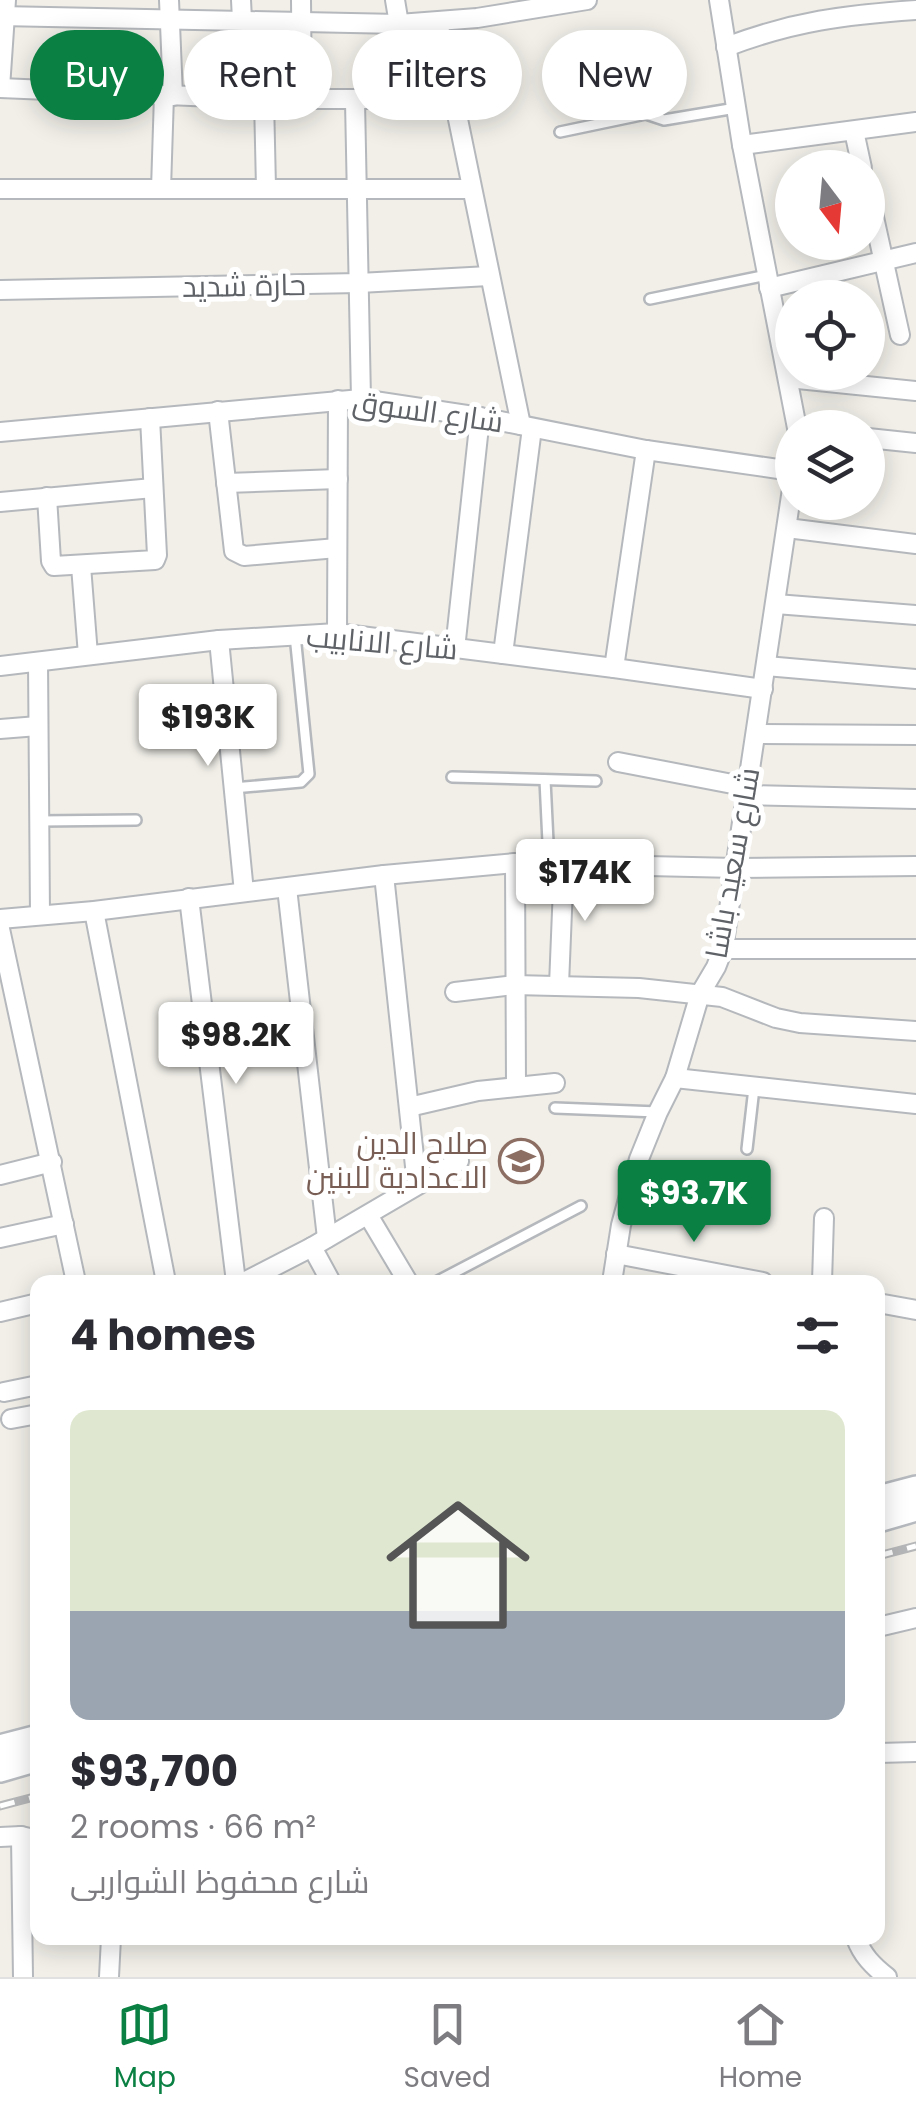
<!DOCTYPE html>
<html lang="en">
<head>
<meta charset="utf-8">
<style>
	body { margin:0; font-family:Poppins,Cairo,sans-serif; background:#f2f2f3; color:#2b2b33; height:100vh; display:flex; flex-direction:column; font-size:38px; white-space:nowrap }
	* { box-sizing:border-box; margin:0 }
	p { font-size:32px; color:#7c7c81 }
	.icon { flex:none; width:55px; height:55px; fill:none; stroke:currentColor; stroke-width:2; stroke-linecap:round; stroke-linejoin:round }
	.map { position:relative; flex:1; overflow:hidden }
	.sheet { position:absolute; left:30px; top:1275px; width:855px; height:670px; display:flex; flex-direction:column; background:#fff; border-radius:20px; box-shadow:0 5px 25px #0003 }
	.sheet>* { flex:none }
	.guide { position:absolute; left:30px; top:30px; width:858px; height:90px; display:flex; gap:20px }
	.needle { width:65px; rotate:164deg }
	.controls { position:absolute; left:775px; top:150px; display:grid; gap:20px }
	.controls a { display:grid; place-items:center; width:110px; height:110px; border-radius:50%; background:#fff; box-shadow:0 5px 25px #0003; font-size:50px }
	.price { position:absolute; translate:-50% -85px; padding:0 22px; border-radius:10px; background:#fff; color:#222; font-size:32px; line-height:65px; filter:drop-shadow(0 2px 5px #0008) }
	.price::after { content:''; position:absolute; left:50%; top:60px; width:30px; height:22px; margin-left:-15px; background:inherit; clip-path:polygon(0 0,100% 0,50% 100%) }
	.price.active { background:#0b8043; color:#fff }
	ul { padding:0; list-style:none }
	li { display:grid; align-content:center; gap:20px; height:530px; padding:0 40px }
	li+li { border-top:2px solid #e1e1e2 }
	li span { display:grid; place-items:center; height:310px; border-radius:20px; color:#555 }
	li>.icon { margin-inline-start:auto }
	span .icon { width:180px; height:180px; fill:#fffc; stroke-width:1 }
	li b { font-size:42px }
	h2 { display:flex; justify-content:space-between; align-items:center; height:120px; padding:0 40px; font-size:42px }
	.chip { padding:0 35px; border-radius:45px; background:#fff; box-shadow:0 5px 25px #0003; font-size:35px; line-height:90px }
	.chip.active { background:#0b8043; color:#fff }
	.tab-bar { display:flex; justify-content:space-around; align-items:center; height:140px; border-top:2px solid #e1e1e2; background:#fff; font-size:28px; color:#7c7c81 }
	.tab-bar a { display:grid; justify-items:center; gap:5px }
	.tab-bar .active { color:#0b8043 }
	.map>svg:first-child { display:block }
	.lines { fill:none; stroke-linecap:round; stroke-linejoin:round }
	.service-casing { stroke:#b5b8bc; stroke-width:14 }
	.minor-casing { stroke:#b5b8bc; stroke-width:22 }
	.secondary-casing { stroke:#b6babf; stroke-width:30 }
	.service { stroke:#fff; stroke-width:9 }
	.minor { stroke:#fff; stroke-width:18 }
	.secondary { stroke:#fff; stroke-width:25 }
	.rail-casing { stroke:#b6b7b8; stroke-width:9 }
	.rail { stroke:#fff; stroke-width:5; stroke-dasharray:15; stroke-linecap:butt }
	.labels { text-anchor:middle; stroke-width:10; stroke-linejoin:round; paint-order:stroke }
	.street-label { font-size:30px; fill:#5f6368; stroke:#fff }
	.education-label { font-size:30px; fill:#785e54; stroke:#fff; text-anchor:end }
</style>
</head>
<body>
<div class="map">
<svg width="916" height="1977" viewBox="0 0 916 1977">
	<rect width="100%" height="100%" fill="#f1efe8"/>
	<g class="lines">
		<defs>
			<g id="service">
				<path d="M560,132L646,114L664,120L736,108"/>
				<path d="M650,299L767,275"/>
				<path d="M452,777L596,781"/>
				<path d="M545,780L549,863"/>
				<path d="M233,788L301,782L309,774L295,635"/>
				<path d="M39,821L136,820"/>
				<path d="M555,1108L658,1112"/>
				<path d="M747,1149L754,1088"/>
				<path d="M436,1282L581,1206"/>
			</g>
			<g id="minor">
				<path d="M169,0L173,96"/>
				<path d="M241,0L242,20"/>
				<path d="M301,0L302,100"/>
				<path d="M395,0L399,24"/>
				<path d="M719,0L742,145L797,428"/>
				<path d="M0,16L399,24L477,18L587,0"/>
				<path d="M438,22L521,425"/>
				<path d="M726,47C794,21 845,15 916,10"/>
				<path d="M0,88L264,99H453"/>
				<path d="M0,88L6,0"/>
				<path d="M264,99L266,188"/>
				<path d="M355,101L361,399"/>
				<path d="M854,131L862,168"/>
				<path d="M742,145L916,122"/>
				<path d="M0,189H471"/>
				<path d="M161,189L164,95"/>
				<path d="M868,190L900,335"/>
				<path d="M769,288L916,253"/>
				<path d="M0,290L359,283L489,276"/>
				<path d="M788,378L916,391"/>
				<path d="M218,411L234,551L244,556L337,548"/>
				<path d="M0,432L361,399L480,417L646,450L792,471"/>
				<path d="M868,438L916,443"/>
				<path d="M226,483L338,479"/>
				<path d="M47,497L51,561L54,566L155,560L157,555L150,418"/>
				<path d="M0,502L153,488"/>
				<path d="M787,528L916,544"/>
				<path d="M81,566L88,655"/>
				<path d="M776,604L916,615"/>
				<path d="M337,633L338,400"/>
				<path d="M219,640L244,892"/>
				<path d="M455,649L480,417"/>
				<path d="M503,654L532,428"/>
				<path d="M38,662L40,915"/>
				<path d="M0,666L219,640L337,633L614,668L763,689"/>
				<path d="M766,666L916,679"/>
				<path d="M614,668L646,450"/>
				<path d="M0,729L38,726"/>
				<path d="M756,734L916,735"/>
				<path d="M618,762L748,787"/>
				<path d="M746,795L916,799"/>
				<path d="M515,863L516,1085"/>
				<path d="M384,875L417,1185"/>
				<path d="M287,888L327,1238"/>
				<path d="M189,898L236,1282"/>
				<path d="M94,911L166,1282"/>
				<path d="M0,919L94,911L384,875L515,863L736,868L916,866"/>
				<path d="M0,929L76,1282"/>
				<path d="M723,949H916"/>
				<path d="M559,985L564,862"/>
				<path d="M455,992L514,985L639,988L722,997L776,1018L800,1023L916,1031"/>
				<path d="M675,1078L916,1104"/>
				<path d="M409,1107L478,1091L555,1083"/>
				<path d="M0,1175L52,1162"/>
				<path d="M368,1215L408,1282"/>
				<path d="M0,1238L64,1224"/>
				<path d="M312,1247L331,1282"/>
				<path d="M616,1254L763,1282"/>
				<path d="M244,1282L312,1247L459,1161"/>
				<path d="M612,1282L621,1225L639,1159L658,1112L675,1078L700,994L716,967L723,949L792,489"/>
				<path d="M822,1282L824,1218"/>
				<path d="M878,1303L916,1310"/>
				<path d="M0,1312L38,1303"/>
				<path d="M4,1392L38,1385"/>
				<path d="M11,1419L38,1414"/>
				<path d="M878,1627L916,1618"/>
				<path d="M878,1753L916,1752"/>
				<path d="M21,1836L23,1977"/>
				<path d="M0,1837L21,1836L38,1840"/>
				<path d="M856,1938C862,1955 873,1966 887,1977"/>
				<path d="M109,1977L111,1938"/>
			</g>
			<g id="secondary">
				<path d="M878,1499L916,1489"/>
				<path d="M878,1519L916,1508"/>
				<path d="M0,1748L38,1738"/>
				<path d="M0,1769L38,1758"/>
			</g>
		</defs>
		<!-- service casing -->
		<use href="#service" class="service-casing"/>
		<!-- minor casing -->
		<use href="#minor" class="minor-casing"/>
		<!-- secondary casing -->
		<use href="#secondary" class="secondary-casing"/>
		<!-- service -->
		<use href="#service" class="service"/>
		<!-- minor -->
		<use href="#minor" class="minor"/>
		<!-- secondary -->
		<use href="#secondary" class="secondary"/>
		<defs>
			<g id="rail">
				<path d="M878,1556L916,1546"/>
				<path d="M0,1806L38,1796"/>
			</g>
		</defs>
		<!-- rail casing -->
		<use href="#rail" class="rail-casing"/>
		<!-- rail -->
		<use href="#rail" class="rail"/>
	</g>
	<!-- icons -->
	<defs>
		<symbol id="school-ring" viewBox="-11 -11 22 22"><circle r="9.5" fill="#fff" stroke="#8d6e63" stroke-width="1.5"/><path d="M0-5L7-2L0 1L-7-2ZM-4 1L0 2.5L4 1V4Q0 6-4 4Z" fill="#8d6e63"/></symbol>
	</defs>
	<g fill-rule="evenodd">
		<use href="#school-ring" x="496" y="1136" width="50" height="50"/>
	</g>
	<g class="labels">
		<!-- street labels -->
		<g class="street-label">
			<text transform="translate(244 286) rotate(-1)" y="10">حارة شديد</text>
			<text transform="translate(428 412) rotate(8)" y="10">شارع السوق</text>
			<text transform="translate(382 643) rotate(5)" y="10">شارع الانابيب</text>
			<text transform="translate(733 863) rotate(-80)" y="10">شارع سعيد باشا</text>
		</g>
		<!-- education labels -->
		<g class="education-label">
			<text x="488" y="1154">صلاح الدين<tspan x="488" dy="34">الاعدادية للبنين</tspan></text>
		</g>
	</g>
</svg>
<div class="controls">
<a><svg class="needle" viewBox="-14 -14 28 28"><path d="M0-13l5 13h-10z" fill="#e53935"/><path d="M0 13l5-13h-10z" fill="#7c7c81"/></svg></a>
<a><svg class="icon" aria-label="locate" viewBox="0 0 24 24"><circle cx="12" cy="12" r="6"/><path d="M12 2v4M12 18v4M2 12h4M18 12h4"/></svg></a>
<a><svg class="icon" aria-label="layers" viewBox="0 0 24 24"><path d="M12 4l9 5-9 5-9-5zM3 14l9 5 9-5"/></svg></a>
</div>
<b class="price" style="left:208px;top:769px">$193K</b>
<b class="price" style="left:585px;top:924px">$174K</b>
<b class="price" style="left:236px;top:1087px">$98.2K</b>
<b class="price active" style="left:694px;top:1245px">$93.7K</b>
<div class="guide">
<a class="chip active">Buy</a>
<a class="chip">Rent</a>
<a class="chip">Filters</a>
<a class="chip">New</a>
</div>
<section class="sheet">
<h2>4 homes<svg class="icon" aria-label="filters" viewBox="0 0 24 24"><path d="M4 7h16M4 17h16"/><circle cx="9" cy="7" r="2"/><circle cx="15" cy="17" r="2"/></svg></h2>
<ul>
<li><span style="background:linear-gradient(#dfe7d0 65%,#9aa5b1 0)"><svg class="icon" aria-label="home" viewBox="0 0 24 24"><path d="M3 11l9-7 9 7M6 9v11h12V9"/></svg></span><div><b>$93,700</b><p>2 rooms · 66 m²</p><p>شارع محفوظ الشواربى</p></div></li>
</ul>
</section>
</div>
<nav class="tab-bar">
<a class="active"><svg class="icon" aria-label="map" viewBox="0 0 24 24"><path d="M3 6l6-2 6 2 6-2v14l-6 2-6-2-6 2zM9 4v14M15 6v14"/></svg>Map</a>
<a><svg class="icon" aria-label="saved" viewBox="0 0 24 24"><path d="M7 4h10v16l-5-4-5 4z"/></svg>Saved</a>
<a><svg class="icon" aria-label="home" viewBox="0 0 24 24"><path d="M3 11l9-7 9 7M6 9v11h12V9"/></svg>Home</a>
</nav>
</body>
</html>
